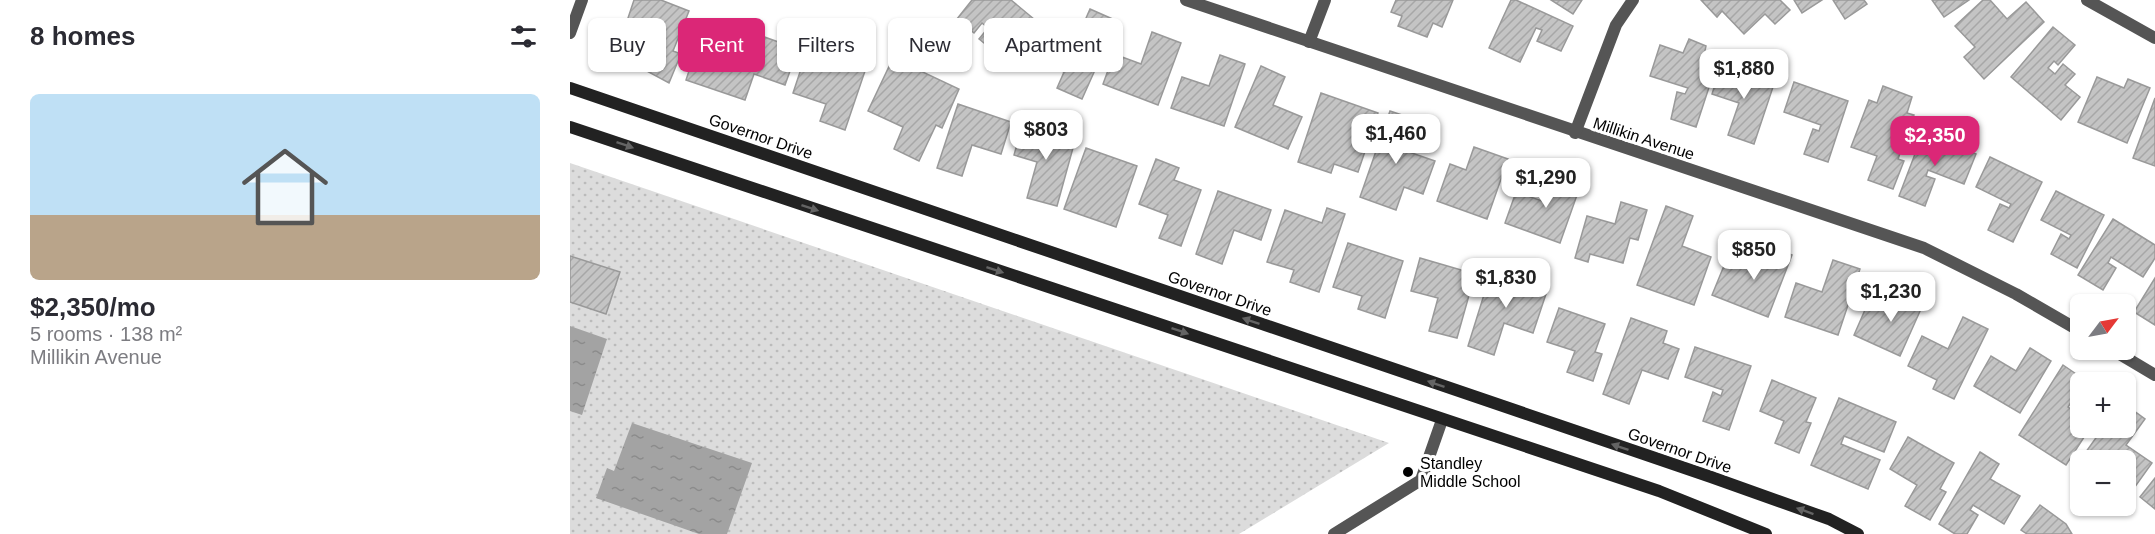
<!DOCTYPE html>
<html lang="en">
<head>
<meta charset="utf-8">
<style>
	body { margin:0; font-family:Helvetica,sans-serif; background:#f7f7f7; color:#2b2b33; height:100vh; display:flex; flex-direction:column; font-size:22px; white-space:nowrap }
	* { box-sizing:border-box; margin:0 }
	p { font-size:20px; color:#7c7c81 }
	.icon { flex:none; width:33px; height:33px; fill:none; stroke:currentColor; stroke-width:2; stroke-linecap:round; stroke-linejoin:round }
	.map { position:relative; flex:1; overflow:hidden }
	.drawer { display:flex; flex-direction:column; background:#fff; width:570px }
	.drawer>* { flex:none }
	.banner { position:absolute; left:18px; top:18px; width:570px; height:54px; display:flex; gap:12px }
	.needle { width:39px; rotate:58deg }
	.tools { position:absolute; left:1500px; top:294px; display:grid; gap:12px }
	.tools a { display:grid; place-items:center; width:66px; height:66px; border-radius:9px; background:#fff; box-shadow:0 2px 4px #0004; font-size:30px }
	.price { position:absolute; translate:-50% -51px; padding:0 14px; border-radius:12px; background:#fff; color:#222; font-size:20px; line-height:39px; filter:drop-shadow(0 2px 3px #0008) }
	.price::after { content:''; position:absolute; left:50%; top:36px; width:18px; height:14px; margin-left:-9px; background:inherit; clip-path:polygon(0 0,100% 0,50% 100%) }
	.price.selected { background:#db2777; color:#fff }
	ul { padding:0; list-style:none }
	li { display:grid; align-content:center; gap:12px; height:318px; padding:0 30px }
	li span { display:grid; place-items:center; height:186px; border-radius:9px; color:#555 }
	li>.icon { margin-inline-start:auto }
	span .icon { width:108px; height:108px; fill:#fffc; stroke-width:1 }
	li b { font-size:26px }
	h2 { display:flex; justify-content:space-between; align-items:center; height:72px; padding:0 30px; font-size:26px }
	.tag { padding:0 21px; border-radius:9px; background:#fff; box-shadow:0 2px 4px #0004; font-size:21px; line-height:54px }
	.tag.selected { background:#db2777; color:#fff }
	main { display:flex; flex:1; min-height:0 }
	.map>svg:first-child { display:block }
	.park { fill:url(#park-dots) }
	.water { fill:url(#water-ripples) }
	.building { fill:url(#building-hatch); stroke:#999; stroke-width:1.5 }
	.lines { fill:none; stroke-linecap:round; stroke-linejoin:round }
	.service { stroke:#555; stroke-width:12 }
	.minor { stroke:#555; stroke-width:12 }
	.tertiary { stroke:#555; stroke-width:12 }
	.secondary { stroke:#222; stroke-width:12 }
	.oneway { fill:#646464 }
	.poi-dot { fill:#000; stroke:#fff; stroke-width:2 }
	.labels { text-anchor:middle; stroke-width:6; stroke-linejoin:round; paint-order:stroke }
	.street-label { font-size:16px; fill:#000; stroke:#fff }
	.poi-label { font-size:16px; fill:#000; stroke:#fff; text-anchor:start }
</style>
</head>
<body>
<main>
<section class="drawer">
<h2>8 homes<svg class="icon" aria-label="filters" viewBox="0 0 24 24"><path d="M4 7h16M4 17h16"/><circle cx="9" cy="7" r="2"/><circle cx="15" cy="17" r="2"/></svg></h2>
<ul>
<li><span style="background:linear-gradient(#bfe0f5 65%,#b9a48a 0)"><svg class="icon" aria-label="home" viewBox="0 0 24 24"><path d="M3 11l9-7 9 7M6 9v11h12V9"/></svg></span><div><b>$2,350/mo</b><p>5 rooms · 138 m²</p><p>Millikin Avenue</p></div></li>
</ul>
</section>
<div class="map">
<svg width="1585" height="534" viewBox="0 0 1585 534">
	<defs>
		<pattern id="park-dots" width="8" height="8" patternUnits="userSpaceOnUse" patternTransform="scale(1.5)"><rect width="8" height="8" fill="#dcdcdc"/><path d="M2 2h.1M6 6h.1" fill="none" stroke="#bbb" stroke-width="1.8" stroke-linecap="round"/></pattern>
		<pattern id="water-ripples" width="26" height="14" patternUnits="userSpaceOnUse" patternTransform="scale(1.5)"><rect width="26" height="14" fill="#a3a3a3"/><path d="M2 4q2-2 4 0t4 0M15 11q2-2 4 0t4 0" fill="none" stroke="#8b8b8b"/></pattern>
		<pattern id="building-hatch" width="6" height="6" patternUnits="userSpaceOnUse" patternTransform="scale(1.5)"><rect width="6" height="6" fill="#c4c4c4"/><path d="M-1 1l2-2M0 6l6-6M5 7l2-2" fill="none" stroke="#a7a7a7"/></pattern>
	</defs>
	<rect width="100%" height="100%" fill="#fff"/>
	<!-- park -->
	<path class="park" d="M0,163L819,443L669,534H0Z"/>
	<!-- water -->
	<g class="water">
		<path d="M0,326L37,339L12,415L0,411Z"/>
		<path d="M62,423L182,463L157,534H129L26,498L37,468L44,471Z"/>
	</g>
	<!-- building -->
	<g class="building">
		<path d="M64,0H91L119,11L103,51L111,54L99,83L71,68L76,51L50,42Z"/>
		<path d="M402,0H441L470,24L447,52L439,45L430,56L409,39L418,28L412,23L404,33L387,19Z"/>
		<path d="M826,0H883L872,27L863,23L857,37L828,26L832,16L821,12Z"/>
		<path d="M941,0H946L1003,26L991,51L967,41L972,30L966,28L950,62L919,48Z"/>
		<path d="M981,0H1012L1003,14Z"/>
		<path d="M1131,0H1210L1220,10L1205,24L1195,14L1174,34L1152,11L1147,17Z"/>
		<path d="M1224,0H1252L1232,13Z"/>
		<path d="M1263,0H1294L1297,4L1275,19Z"/>
		<path d="M1362,0H1399L1374,17Z"/>
		<path d="M1413,0H1420L1437,19L1456,2L1474,22L1414,79L1394,57L1405,47L1385,26Z"/>
		<path d="M520,9L547,21L512,99L487,88L494,72L464,58L478,28L506,41Z"/>
		<path d="M161,25L228,49L215,85L184,74L175,100L116,80L126,50L150,58Z"/>
		<path d="M1483,27L1505,45L1488,65L1484,61L1478,68L1485,74L1493,64L1505,74L1495,85L1510,97L1491,120L1441,77Z"/>
		<path d="M582,32L611,43L588,105L533,84L544,54L571,64Z"/>
		<path d="M1119,39L1136,46L1133,60L1146,66L1126,127L1101,119L1107,92L1115,94L1118,88L1080,76L1090,45L1113,53Z"/>
		<path d="M237,51L295,71L275,130L250,121L256,104L223,93Z"/>
		<path d="M650,55L675,64L654,126L601,108L612,77L639,86Z"/>
		<path d="M323,58L389,89L372,128L366,125L349,161L324,149L333,127L298,111Z"/>
		<path d="M1152,63L1205,81L1184,144L1158,135L1169,103L1142,94Z"/>
		<path d="M691,66L715,77L703,105L732,117L718,149L665,127Z"/>
		<path d="M1527,77L1554,88L1558,79L1580,88L1557,143L1508,122Z"/>
		<path d="M1224,82L1278,101L1258,162L1234,154L1243,129L1249,131L1251,125L1214,112Z"/>
		<path d="M1313,86L1342,97L1337,113L1344,115L1328,159L1334,161L1323,189L1298,180L1307,156L1281,147L1299,100L1307,103Z"/>
		<path d="M751,93L808,113L788,172L764,164L761,173L728,162Z"/>
		<path d="M1585,98V166L1563,158Z"/>
		<path d="M388,104L441,122L431,154L402,145L392,176L367,168Z"/>
		<path d="M820,111L847,120L836,151L865,161L853,194L834,187L826,210L790,197Z"/>
		<path d="M453,123L506,137L487,206L457,198L467,162L444,155Z"/>
		<path d="M1353,133L1406,154L1394,184L1358,170L1356,176L1365,179L1355,206L1329,196Z"/>
		<path d="M904,147L938,159L917,219L867,201L880,164L896,170Z"/>
		<path d="M516,148L567,166L546,227L494,209Z"/>
		<path d="M1420,157L1472,182L1443,242L1418,230L1430,204L1439,208L1441,204L1406,187Z"/>
		<path d="M586,159L609,168L604,180L631,190L611,246L589,238L598,215L569,204Z"/>
		<path d="M986,171L1012,181L990,243L935,223L946,192L975,202Z"/>
		<path d="M648,191L701,210L691,240L664,230L652,264L626,254Z"/>
		<path d="M1486,191L1534,215L1507,268L1481,254L1491,234L1499,239L1501,235L1471,220Z"/>
		<path d="M1051,202L1077,210L1068,240L1060,238L1053,263L1020,254L1018,262L1005,258L1017,216L1045,224Z"/>
		<path d="M1096,206L1123,216L1112,246L1141,257L1124,305L1067,285Z"/>
		<path d="M757,208L775,214L749,292L720,282L724,270L697,262L715,210L752,223Z"/>
		<path d="M1543,219L1585,245V258L1573,277L1541,257L1538,263L1546,268L1533,290L1508,275Z"/>
		<path d="M778,243L833,261L815,318L788,309L792,296L763,287Z"/>
		<path d="M1193,244L1222,255L1198,317L1142,295L1158,256L1184,266Z"/>
		<path d="M0,256L50,272L36,314L0,302Z"/>
		<path d="M850,258L905,274L887,338L859,331L868,298L841,291Z"/>
		<path d="M1263,260L1290,269L1268,335L1215,317L1226,283L1252,292Z"/>
		<path d="M922,269L978,288L963,333L934,323L924,355L898,346Z"/>
		<path d="M1585,278V325L1564,312Z"/>
		<path d="M1332,290L1355,300L1330,356L1284,335L1298,303L1322,314Z"/>
		<path d="M989,308L1035,324L1025,352L1032,354L1023,381L997,372L1005,351L977,342Z"/>
		<path d="M1393,317L1418,329L1384,399L1363,389L1367,380L1338,366L1352,336L1378,349Z"/>
		<path d="M1061,318L1097,331L1093,343L1109,349L1098,379L1072,370L1059,404L1033,394Z"/>
		<path d="M1125,347L1181,366L1159,430L1133,421L1143,392L1151,396L1153,390L1115,377Z"/>
		<path d="M1460,348L1481,361L1450,413L1404,386L1421,356L1446,371Z"/>
		<path d="M1493,365L1515,380L1510,382V388L1498,407L1510,415V428H1520L1496,465L1449,435Z"/>
		<path d="M1202,380L1246,398L1236,422L1241,423L1229,453L1205,443L1214,421L1190,411Z"/>
		<path d="M1269,398L1326,422L1314,452L1274,436L1271,444L1310,460L1298,489L1241,465Z"/>
		<path d="M1556,405L1575,419L1556,445L1582,463L1562,491L1556,486V460H1520L1513,456L1533,428H1556Z"/>
		<path d="M1338,437L1384,463L1370,489L1376,492L1360,520L1335,506L1347,485L1320,469Z"/>
		<path d="M1410,452L1429,464L1420,479L1450,496L1434,524L1403,505L1400,510L1408,515L1397,534H1385L1369,524Z"/>
		<path d="M1585,478V509L1570,497Z"/>
		<path d="M1470,505L1496,524L1502,534H1457L1451,530Z"/>
	</g>
	<g class="lines">
		<!-- service -->
		<path class="service" d="M764,534L851,480L872,420"/>
		<!-- minor -->
		<g class="minor">
			<path d="M616,0L1354,248L1446,294L1510,331"/>
			<path d="M1517,0L1585,38"/>
			<path d="M739,42L755,0"/>
			<path d="M1005,133L1046,25L1063,0"/>
			<path d="M1543,350L1585,375"/>
		</g>
		<!-- tertiary -->
		<path class="tertiary" d="M0,33L12,0"/>
		<!-- secondary -->
		<g class="secondary">
			<path d="M0,88L1141,477L1259,519L1288,534"/>
			<path d="M0,127L1089,491L1196,534"/>
		</g>
	</g>
	<!-- one-way arrows -->
	<defs><path id="oneway-solid" d="M-6-.8H1V-3.2L6.5 0L1 3.2V.8H-6Z" transform="scale(1.5)"/></defs>
	<g class="oneway">
		<use href="#oneway-solid" transform="translate(55 145) rotate(19)"/>
		<use href="#oneway-solid" transform="translate(240 208) rotate(18)"/>
		<use href="#oneway-solid" transform="translate(425 270) rotate(18)"/>
		<use href="#oneway-solid" transform="translate(681 321) rotate(-161)"/>
		<use href="#oneway-solid" transform="translate(610 331) rotate(19)"/>
		<use href="#oneway-solid" transform="translate(866 384) rotate(-161)"/>
		<use href="#oneway-solid" transform="translate(1050 447) rotate(-161)"/>
		<use href="#oneway-solid" transform="translate(1235 511) rotate(-160)"/>
	</g>
	<!-- markers -->
	<circle class="poi-dot" cx="838" cy="472" r="6"/>
	<g class="labels">
		<!-- street labels -->
		<g class="street-label">
			<text transform="translate(191 136) rotate(19)" y="6">Governor Drive</text>
			<text transform="translate(1074 138) rotate(18)" y="6">Millikin Avenue</text>
			<text transform="translate(650 293) rotate(19)" y="6">Governor Drive</text>
			<text transform="translate(1110 450) rotate(19)" y="6">Governor Drive</text>
		</g>
		<!-- poi labels -->
		<g class="poi-label">
			<text x="850" y="469">Standley<tspan x="850" dy="18">Middle School</tspan></text>
		</g>
	</g>
</svg>
<div class="tools">
<a><svg class="needle" viewBox="-14 -14 28 28"><path d="M0-13l5 13h-10z" fill="#e53935"/><path d="M0 13l5-13h-10z" fill="#7c7c81"/></svg></a>
<a>+</a>
<a>−</a>
</div>
<b class="price" style="left:1174px;top:100px">$1,880</b>
<b class="price" style="left:476px;top:161px">$803</b>
<b class="price" style="left:826px;top:165px">$1,460</b>
<b class="price selected" style="left:1365px;top:167px">$2,350</b>
<b class="price" style="left:976px;top:209px">$1,290</b>
<b class="price" style="left:1184px;top:281px">$850</b>
<b class="price" style="left:936px;top:309px">$1,830</b>
<b class="price" style="left:1321px;top:323px">$1,230</b>
<div class="banner">
<a class="tag">Buy</a>
<a class="tag selected">Rent</a>
<a class="tag">Filters</a>
<a class="tag">New</a>
<a class="tag">Apartment</a>
</div>
</div>
</main>
</body>
</html>
